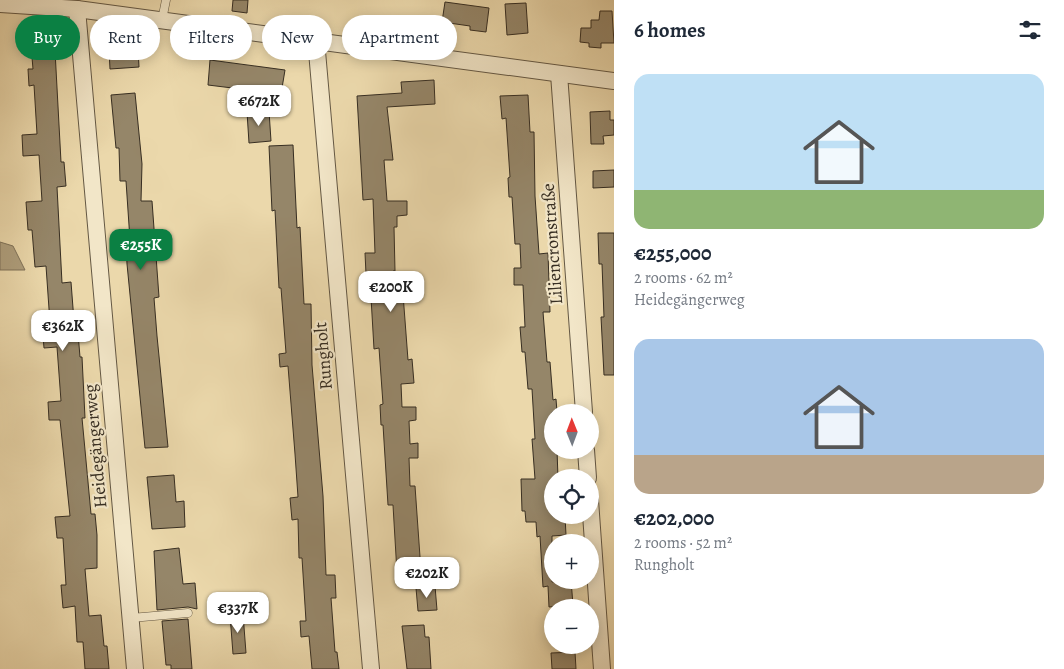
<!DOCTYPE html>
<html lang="en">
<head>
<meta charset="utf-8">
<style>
	body { margin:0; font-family:Alegreya,serif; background:#f6f6f7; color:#1f2937; height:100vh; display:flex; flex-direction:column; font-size:19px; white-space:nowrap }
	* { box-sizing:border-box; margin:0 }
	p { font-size:16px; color:#747a83 }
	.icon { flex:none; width:28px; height:28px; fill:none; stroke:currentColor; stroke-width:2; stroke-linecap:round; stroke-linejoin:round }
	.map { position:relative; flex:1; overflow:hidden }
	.sheet { display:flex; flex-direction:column; background:#fff; width:450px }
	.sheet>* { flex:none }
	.banner { position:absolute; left:15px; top:15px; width:475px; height:45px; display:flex; gap:10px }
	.needle { width:32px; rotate:359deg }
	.buttons { position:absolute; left:544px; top:404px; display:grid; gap:10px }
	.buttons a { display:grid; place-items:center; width:55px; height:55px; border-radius:50%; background:#fff; box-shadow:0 2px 12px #0003; font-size:25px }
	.price { position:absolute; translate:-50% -42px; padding:0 11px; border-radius:10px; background:#fff; color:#222; font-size:16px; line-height:32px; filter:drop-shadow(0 1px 2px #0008) }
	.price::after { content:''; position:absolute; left:50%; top:30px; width:15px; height:11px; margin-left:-8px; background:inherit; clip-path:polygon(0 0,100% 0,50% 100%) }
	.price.on { background:#0b8043; color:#fff }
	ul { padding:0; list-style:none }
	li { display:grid; align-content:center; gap:10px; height:265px; padding:0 20px }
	li span { display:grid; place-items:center; height:155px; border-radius:15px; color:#555 }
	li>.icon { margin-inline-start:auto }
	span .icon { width:90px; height:90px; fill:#fffc; stroke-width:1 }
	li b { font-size:21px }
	h2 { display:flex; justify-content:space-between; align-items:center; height:60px; padding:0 20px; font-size:21px }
	.tag { padding:0 18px; border-radius:22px; background:#fff; box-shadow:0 2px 12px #0003; font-size:18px; line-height:45px }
	.tag.on { background:#0b8043; color:#fff }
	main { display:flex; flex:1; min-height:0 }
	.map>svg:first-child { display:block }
	.water { fill:#ae9e7c; stroke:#7e7158 }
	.building { fill:#958669; stroke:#372e22 }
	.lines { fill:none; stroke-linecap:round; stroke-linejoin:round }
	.lane-casing { stroke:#645844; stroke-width:9 }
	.street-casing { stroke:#645844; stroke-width:18 }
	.lane { stroke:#f2e6c8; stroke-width:8 }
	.street { stroke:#f2e6c8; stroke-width:16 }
	.labels { text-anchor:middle; stroke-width:4.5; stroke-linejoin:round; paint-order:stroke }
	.street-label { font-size:18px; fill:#372e22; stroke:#f2e6c8 }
</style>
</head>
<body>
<main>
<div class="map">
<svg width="614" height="669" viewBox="0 0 614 669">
	<rect width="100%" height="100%" fill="#ebd8ab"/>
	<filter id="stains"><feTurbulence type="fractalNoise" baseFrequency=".004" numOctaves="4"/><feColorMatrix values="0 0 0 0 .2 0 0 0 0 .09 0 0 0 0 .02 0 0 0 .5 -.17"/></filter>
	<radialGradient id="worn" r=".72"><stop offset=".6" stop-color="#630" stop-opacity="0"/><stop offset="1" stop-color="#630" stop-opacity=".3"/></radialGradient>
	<!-- water -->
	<path class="water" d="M0,242L13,246L25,270H0Z"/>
	<!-- building -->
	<g class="building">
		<path d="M233,0H248L247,13L232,11Z"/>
		<path d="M445,2L489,8L486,32L470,30V26L442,22Z"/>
		<path d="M526,3L528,33L507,35L505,4Z"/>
		<path d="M600,11H612L614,43H601V48L589,47V43L580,42L581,28H591V20H599Z"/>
		<path d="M54,32L61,162H64L66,186L57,187L62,283L71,282L74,321H77L80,357H82L85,418H82L91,514H95L97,535V568L85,569L89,616L101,615L104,646H107L109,669H85L83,642H77L75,606L63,608L61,585H66L63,538H57L55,517L70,516L60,420H49L48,402L61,401L57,347L44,348L42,324L50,323L46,266L35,267L32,230H28L26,202L42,201L39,155L23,156L22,135L37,134L34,85L29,86L28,69H33L30,34Z"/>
		<path d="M138,48L139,67L110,69L109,49Z"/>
		<path d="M210,60L285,70L281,94L208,85Z"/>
		<path d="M434,80L435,104L387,107L393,160H384L387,201H407V215L397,216V227H394L395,271H393V294H403L408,360L412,359L414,383L401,384L402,407H416V420L409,421L410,444L418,443V458H409L410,486H415L421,571L397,573L393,505H388L383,425H381L380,405L383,404L379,348L374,349L370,280L369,273L366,274L365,253H375L373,199L363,200L357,96L402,93L401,82Z"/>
		<path d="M135,93L142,164L141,201H152L159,297L154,298L157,336L168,447L145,448L127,264L126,240H130L126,181H120L119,148H116L111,95Z"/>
		<path d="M528,95L530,132H534L535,196L539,254L548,253L550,312H543L547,362H550L553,400L556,399L557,412H552V450H557L558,478H552V516H565L566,535L552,536V582L571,580L573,605L549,607L548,586L543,587L540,536L537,537L536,522H526L525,511H522L521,479H535L532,439H535L532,389H528L525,352H522L520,327H525L523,285H514V268H521L520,244H515L512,197H509L508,178L510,177L506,118L502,119L500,96Z"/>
		<path d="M269,111L271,141L249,143L247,112Z"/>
		<path d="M610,111V120H614V135L603,136L604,144H591L590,112Z"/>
		<path d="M293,145L297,228L300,227L304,304H311L312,365L323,496L326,575H335L336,598H331L335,652H337L339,669H312L309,636L301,637L300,621H306L302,558H299L298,519L292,520L290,498L298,497L295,454L288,366L280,367L279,354L286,353L281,288H279L275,210L272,211L269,146Z"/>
		<path d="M614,170V187L593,188V171Z"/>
		<path d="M598,233H614V375H604L601,317H604L602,264H599Z"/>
		<path d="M174,475L176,502L184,501L185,527L152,529L147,477Z"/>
		<path d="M179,548L183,584L195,583L197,609L188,607L157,610L154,551Z"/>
		<path d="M435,586L437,610L418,611L416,588Z"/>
		<path d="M243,614L246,653L233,654L230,615Z"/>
		<path d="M188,619L192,669H171V665H166L162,621Z"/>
		<path d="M424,625L425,637H429L431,669H407L402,626Z"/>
		<path d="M575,652L576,669H552L551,653Z"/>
	</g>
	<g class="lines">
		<defs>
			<g id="lane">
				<path d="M162,20L166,0"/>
				<path d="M131,618L188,613"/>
			</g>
			<g id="street">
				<path d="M0,4L77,9L614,81"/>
				<path d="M77,9L135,669"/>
				<path d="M316,40L371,669"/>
				<path d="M559,74L584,412"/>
				<path d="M586,450L588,478"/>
				<path d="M590,500L602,669"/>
			</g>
		</defs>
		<!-- lane casing -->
		<use href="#lane" class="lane-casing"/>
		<!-- street casing -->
		<use href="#street" class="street-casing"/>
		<!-- lane -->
		<use href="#lane" class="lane"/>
		<!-- street -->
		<use href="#street" class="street"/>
	</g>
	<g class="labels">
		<!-- street labels -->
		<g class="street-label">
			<text transform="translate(552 244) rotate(-94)" y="6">Liliencronstraße</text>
			<text transform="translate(323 356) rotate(-95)" y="6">Rungholt</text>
			<text transform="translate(95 446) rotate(-95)" y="6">Heidegängerweg</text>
		</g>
	</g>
	<rect width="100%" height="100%" filter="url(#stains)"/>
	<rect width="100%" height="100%" fill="url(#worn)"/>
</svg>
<div class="buttons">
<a><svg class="needle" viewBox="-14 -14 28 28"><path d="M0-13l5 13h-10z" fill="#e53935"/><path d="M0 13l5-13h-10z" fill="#747a83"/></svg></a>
<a><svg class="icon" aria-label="locate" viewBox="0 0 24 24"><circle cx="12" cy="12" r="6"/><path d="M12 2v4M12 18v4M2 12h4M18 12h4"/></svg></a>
<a>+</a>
<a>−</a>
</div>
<b class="price" style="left:259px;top:127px">€672K</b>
<b class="price on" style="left:141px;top:271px">€255K</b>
<b class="price" style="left:391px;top:313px">€200K</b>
<b class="price" style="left:63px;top:352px">€362K</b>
<b class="price" style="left:427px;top:599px">€202K</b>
<b class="price" style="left:238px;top:634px">€337K</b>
<div class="banner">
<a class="tag on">Buy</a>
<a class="tag">Rent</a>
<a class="tag">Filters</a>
<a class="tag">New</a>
<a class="tag">Apartment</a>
</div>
</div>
<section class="sheet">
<h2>6 homes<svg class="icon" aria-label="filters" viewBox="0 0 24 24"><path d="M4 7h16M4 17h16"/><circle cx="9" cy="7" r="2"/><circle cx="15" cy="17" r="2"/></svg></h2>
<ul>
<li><span style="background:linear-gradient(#bfe0f5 75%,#8fb573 0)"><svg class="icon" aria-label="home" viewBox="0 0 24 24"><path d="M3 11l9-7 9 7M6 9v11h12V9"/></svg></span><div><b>€255,000</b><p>2 rooms · 62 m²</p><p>Heidegängerweg</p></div></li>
<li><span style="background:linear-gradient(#a9c7e8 75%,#b9a48a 0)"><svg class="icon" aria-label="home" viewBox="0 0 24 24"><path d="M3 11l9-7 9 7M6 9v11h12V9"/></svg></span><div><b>€202,000</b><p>2 rooms · 52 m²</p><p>Rungholt</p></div></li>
</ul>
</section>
</main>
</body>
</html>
